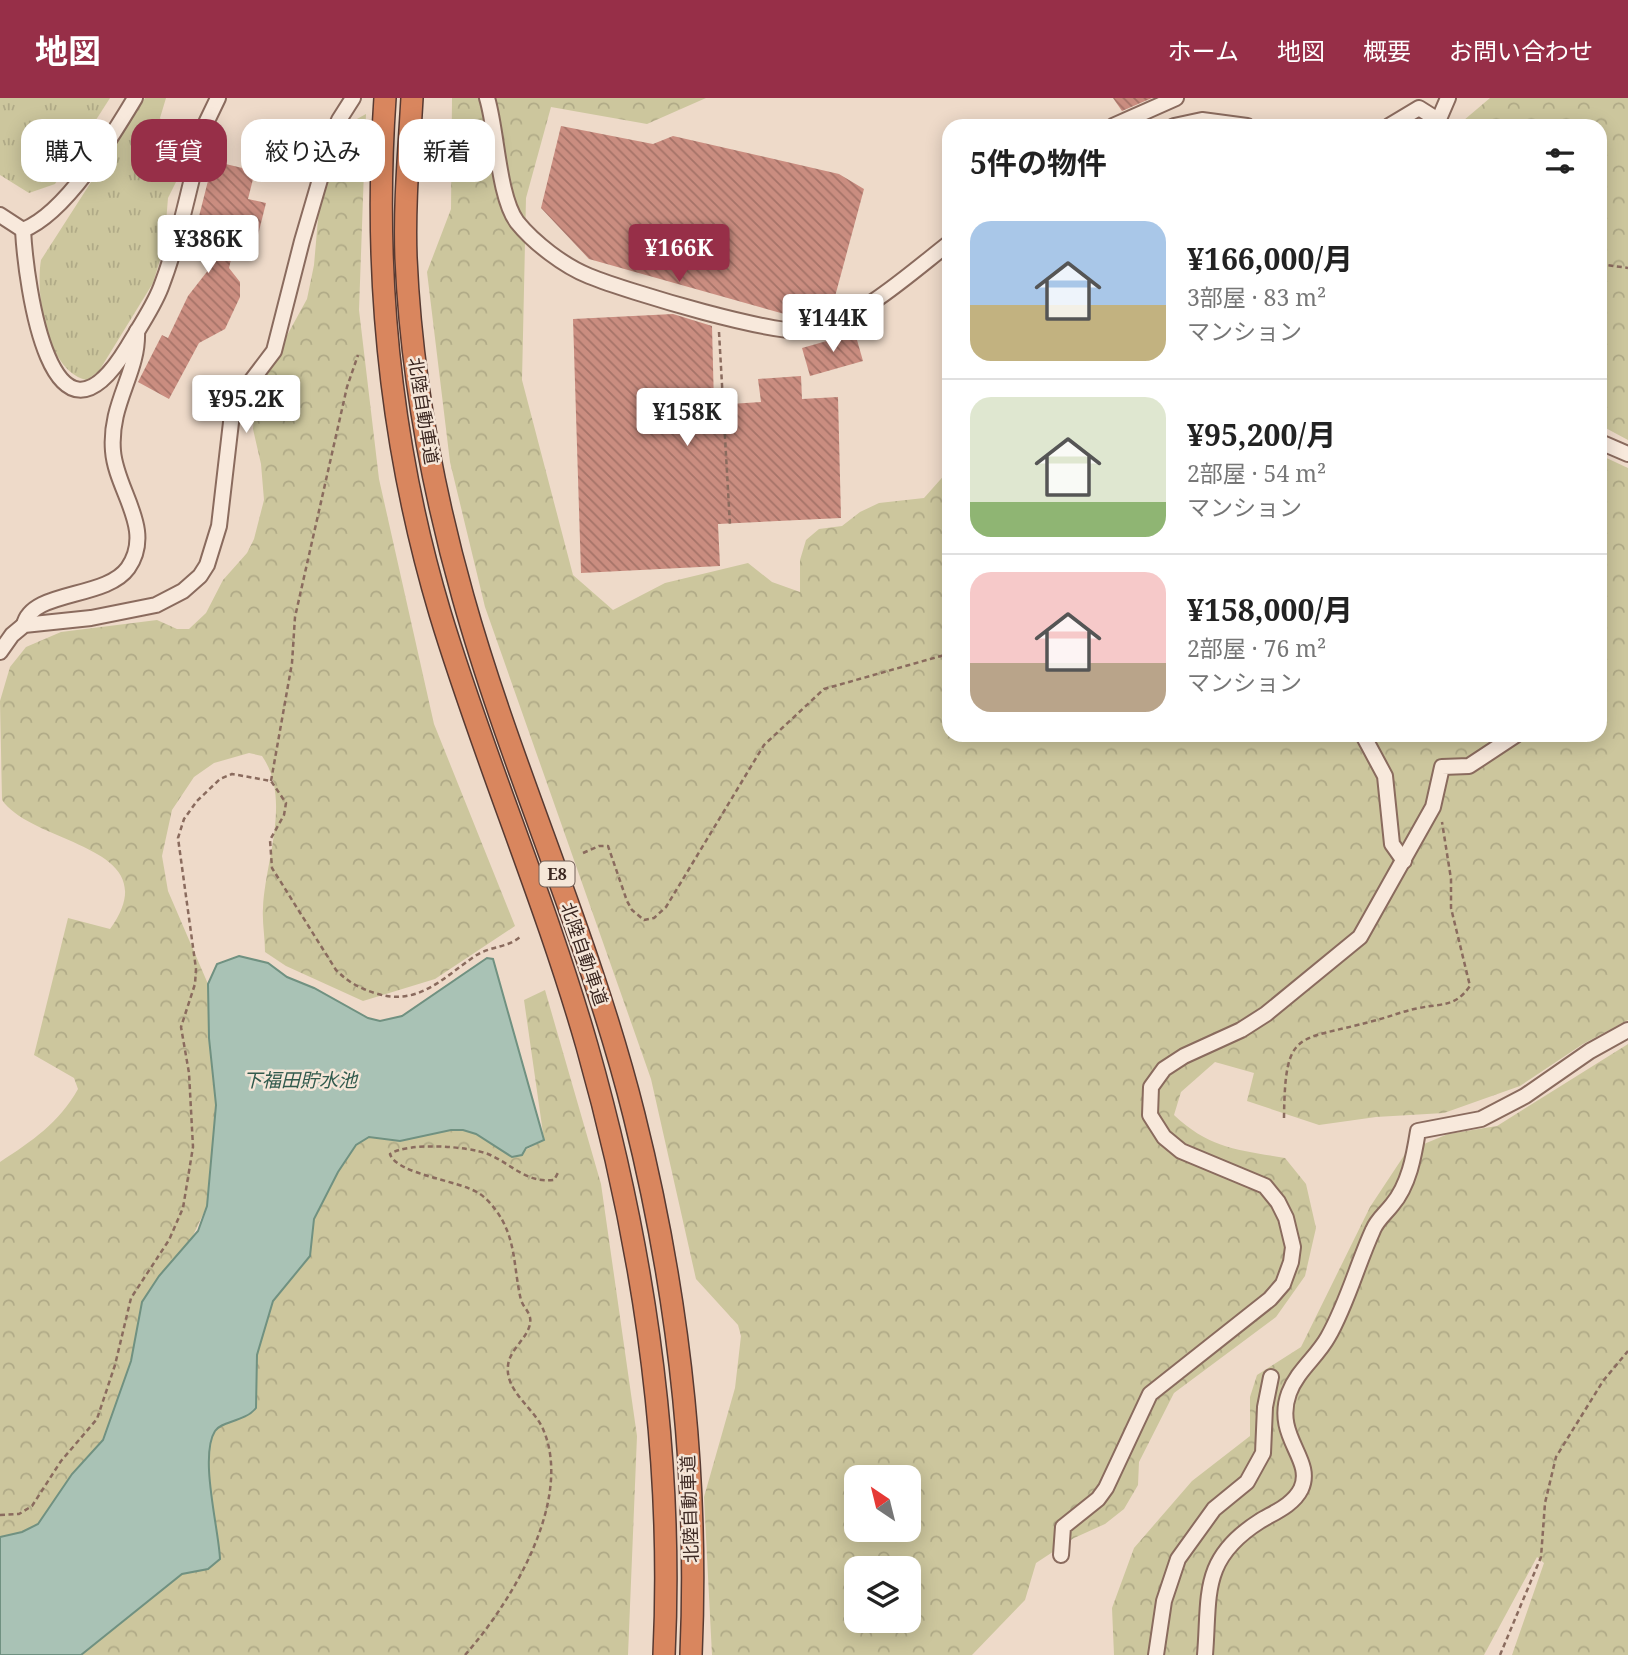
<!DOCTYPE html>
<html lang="ja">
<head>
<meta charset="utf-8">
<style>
	body { margin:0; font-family:"Noto Serif","Noto Sans JP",serif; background:#f2f2f2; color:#222; height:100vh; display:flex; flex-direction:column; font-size:26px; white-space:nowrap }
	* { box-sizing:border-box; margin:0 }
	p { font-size:23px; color:#767676 }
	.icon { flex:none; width:38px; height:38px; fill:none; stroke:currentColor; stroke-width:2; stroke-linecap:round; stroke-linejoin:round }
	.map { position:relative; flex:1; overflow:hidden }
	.side { position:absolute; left:942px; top:21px; width:665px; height:623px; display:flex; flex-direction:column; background:#fff; border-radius:21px; box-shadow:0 4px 18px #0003 }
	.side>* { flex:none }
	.hud { position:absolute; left:21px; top:21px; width:665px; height:63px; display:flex; gap:14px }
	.needle { width:46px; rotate:325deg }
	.tools { position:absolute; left:844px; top:1367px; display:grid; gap:14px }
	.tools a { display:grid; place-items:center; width:77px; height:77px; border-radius:14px; background:#fff; box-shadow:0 4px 18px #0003; font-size:35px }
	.price { position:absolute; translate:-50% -60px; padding:0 16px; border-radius:7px; background:#fff; color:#222; font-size:23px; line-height:46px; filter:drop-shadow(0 2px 4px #0008) }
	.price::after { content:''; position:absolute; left:50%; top:42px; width:21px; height:16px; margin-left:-10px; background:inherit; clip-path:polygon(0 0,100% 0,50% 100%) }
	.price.selected { background:#972f48; color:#fff }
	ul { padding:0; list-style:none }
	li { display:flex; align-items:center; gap:21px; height:175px; padding:0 28px }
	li+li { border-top:2px solid #e0e0e0 }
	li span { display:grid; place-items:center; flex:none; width:196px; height:140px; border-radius:21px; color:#555 }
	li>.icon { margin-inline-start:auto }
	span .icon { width:84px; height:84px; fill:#fffc; stroke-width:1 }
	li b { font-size:30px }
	h2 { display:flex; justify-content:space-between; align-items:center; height:84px; padding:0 28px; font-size:30px }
	.pill { padding:0 24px; border-radius:21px; background:#fff; box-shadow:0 4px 18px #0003; font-size:24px; line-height:63px }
	.pill.selected { background:#972f48; color:#fff }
	header { display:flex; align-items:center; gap:42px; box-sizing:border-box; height:98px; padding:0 35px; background:#972f48; color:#fff }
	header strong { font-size:33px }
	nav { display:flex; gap:38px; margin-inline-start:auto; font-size:24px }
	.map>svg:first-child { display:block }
	.grass { fill:url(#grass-tufts) }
	.forest { fill:url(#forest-crowns); fill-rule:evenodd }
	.water { fill:#a9c2b5; stroke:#709181; stroke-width:2 }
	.building { fill:url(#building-back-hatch) }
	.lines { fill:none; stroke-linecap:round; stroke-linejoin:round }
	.minor-casing { stroke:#8a6b5e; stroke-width:18 }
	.highway-casing { stroke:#583a32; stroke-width:24 }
	.path { stroke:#8a6b5e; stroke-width:2.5; stroke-dasharray:5 3.5; stroke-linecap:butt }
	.minor { stroke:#f8e9dc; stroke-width:14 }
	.highway { stroke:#d9865e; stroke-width:21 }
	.labels { text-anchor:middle; stroke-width:5; stroke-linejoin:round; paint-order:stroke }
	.shield { fill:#f5e6d8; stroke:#736058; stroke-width:2 }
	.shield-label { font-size:16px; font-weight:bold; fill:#3b2721 }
	.street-label { font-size:18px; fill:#3b2721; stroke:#f5e6d8 }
	.water-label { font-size:19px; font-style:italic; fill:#315a4d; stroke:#f5e6d8 }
</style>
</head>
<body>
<header>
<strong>地図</strong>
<nav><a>ホーム</a><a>地図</a><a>概要</a><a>お問い合わせ</a></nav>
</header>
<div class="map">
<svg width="1628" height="1557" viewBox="0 0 1628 1557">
	<defs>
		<pattern id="grass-tufts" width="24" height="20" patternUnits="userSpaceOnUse" patternTransform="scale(1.75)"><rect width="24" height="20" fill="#ccc69d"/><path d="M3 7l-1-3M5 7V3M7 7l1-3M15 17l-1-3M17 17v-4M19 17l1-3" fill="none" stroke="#b0aa87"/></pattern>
		<pattern id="forest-crowns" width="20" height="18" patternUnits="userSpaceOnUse" patternTransform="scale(1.75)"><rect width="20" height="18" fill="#ccc69d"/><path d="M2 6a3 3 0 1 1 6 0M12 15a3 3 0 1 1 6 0" fill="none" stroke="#b0aa87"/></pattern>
		<pattern id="building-back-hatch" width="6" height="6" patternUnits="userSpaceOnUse" patternTransform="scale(1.75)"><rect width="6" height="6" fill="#ca8d80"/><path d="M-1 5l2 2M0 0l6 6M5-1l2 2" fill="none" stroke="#a57368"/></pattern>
	</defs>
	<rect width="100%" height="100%" fill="#eedac9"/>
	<!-- grass -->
	<g class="grass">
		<path d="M0,0H110L55,86L29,95L0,77Z"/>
		<path d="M145,0H166L160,20L187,62L168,100L164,149L153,185L99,273L87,282C47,274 35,196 41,162Z"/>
	</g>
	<!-- forest -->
	<g class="forest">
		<path d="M452,0H706L647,26L551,9L526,100L522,282L573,477L613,512L665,485L748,465L772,484L800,494V462L806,442L819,431L842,428L860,414L879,405L924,400L948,373V637H1600V357L1628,370V922L1583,946L1520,988L1444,1015L1376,1019L1319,1027L1247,1003L1254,975L1215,964L1181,994L1174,1017C1210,1051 1239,1052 1285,1060L1306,1086L1316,1130L1305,1178L1276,1219L1174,1295L1139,1364L1138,1387L1124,1411L1105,1426L1074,1440L1036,1465L1025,1502L972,1557H712L704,1399L735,1290L741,1238L738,1227L696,1181L651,981L485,509L450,364L427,174L451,111ZM856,1379H908V1432H856ZM856,1470H908V1522H856Z"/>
		<path d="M1490,0H1628V342L1600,327V28H1457Z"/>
		<path d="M366,16L359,212L379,381L434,626L515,828L435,881L363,903L286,868L265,854C265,839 262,824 263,810C265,763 292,701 262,658L249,655L214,665L194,679L172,712L162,758L168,793L208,886L209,940L216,1007L207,1108L189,1146L159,1178L142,1204L131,1263L103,1342L72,1376L38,1426L22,1434L0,1439V1064C32,1043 59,1025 78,991L74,980L34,957L68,820L110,831C170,747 34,748 2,702L0,603L10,569L26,549L61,534L157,522L177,531H189L206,515L223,482L247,455L254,441L264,402L261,366L253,331L255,308L268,272L307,201L314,167L320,98L346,27Z"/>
		<path d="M545,892L601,1086L637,1338L628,1557H81L182,1476L208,1471L220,1461C218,1432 199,1357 215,1333C221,1323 245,1323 256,1310L257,1257L273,1203L310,1159L314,1121L338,1074L356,1047L369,1039L400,1043L451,1032H463L476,1036L513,1059L544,1042L524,902Z"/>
		<path d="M1628,946V1557H1512L1544,1465L1537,1459L1484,1557H1114L1112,1510L1134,1450L1192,1383L1250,1338V1299L1257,1277L1301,1249L1370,1109L1407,1053L1448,1036L1497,1028Z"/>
	</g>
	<!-- water -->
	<path class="water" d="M239,858L268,865L287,879L314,890L368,920L380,923L402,918L487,860L493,861L544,1042L526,1050L522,1057L512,1059L476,1036L463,1032H451L400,1043L369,1039L356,1047L338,1074L314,1121L310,1158L273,1203L257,1257L256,1310C245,1324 221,1323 215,1333C199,1358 219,1432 220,1461L208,1471L182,1476L81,1557H0V1439L22,1434L38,1426L72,1376L103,1342L131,1263L142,1204L159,1178L198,1133L207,1108L216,1007L209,940L208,886L217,866Z"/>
	<!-- building -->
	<g class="building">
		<path d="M1113,0H1152L1122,13Z"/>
		<path d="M561,28L653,46L673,38L839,76L864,91L830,217L806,222L589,161L541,110Z"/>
		<path d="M213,63L255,73L248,101L266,105L258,137L238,132L229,170L240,184V199L225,231L199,245L169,301L138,284L162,237L168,240L188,198L220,157L191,150Z"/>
		<path d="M673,216L712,228L714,307L761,304L758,281L801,278L802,301L838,299L841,420L718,426L720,468L581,475L573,221Z"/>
		<path d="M855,235L863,263L810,278L802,250Z"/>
	</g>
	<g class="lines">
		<defs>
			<g id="minor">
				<path d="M487,0C497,32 498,98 517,124C534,145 564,168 589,178C626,193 783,241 815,232C860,221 912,174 948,146"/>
				<path d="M1113,28L1176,0"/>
				<path d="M1174,28L1202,22L1247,28"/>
				<path d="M1389,28L1419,10L1438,22"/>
				<path d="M1436,28L1448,0"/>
				<path d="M0,117L23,132C66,115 111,40 135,0"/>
				<path d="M23,132C26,187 51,374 127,250C138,231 153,210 161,189C181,137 191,79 206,25L218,0"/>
				<path d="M1600,344L1628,356"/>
				<path d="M24,527C31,492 106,501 128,470C155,431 116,393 113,353C109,305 139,275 137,233"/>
				<path d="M0,554L12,537L24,527L91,520L156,507L183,493L200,478L207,467L219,428L233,307L274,253L302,143L333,37L339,22L353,0"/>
				<path d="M1363,637L1385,678L1392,746L1404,763"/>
				<path d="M1061,1457L1063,1429L1098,1401L1106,1390L1150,1296L1270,1201L1283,1186L1291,1164L1293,1149L1286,1120L1278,1104L1265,1088L1181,1053L1164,1039L1150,1017L1151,989L1164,971L1184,958L1241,932L1266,916L1360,839L1433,709L1442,669L1469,668L1516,637"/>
				<path d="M1156,1557L1164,1503L1178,1461L1214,1411L1247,1384L1263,1355L1265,1309L1271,1279"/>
				<path d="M1205,1557C1210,1497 1200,1461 1260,1423C1275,1414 1293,1407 1301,1391C1315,1361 1273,1339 1289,1295C1297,1273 1317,1259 1328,1239C1347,1206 1357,1167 1373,1132C1377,1122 1385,1116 1392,1107C1409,1087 1414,1058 1418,1033L1481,1021L1525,998L1590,953L1628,932"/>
			</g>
			<g id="highway">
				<path d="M385,0C373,174 390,347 440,515C484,661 545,801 587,948C643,1146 674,1351 664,1557"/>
				<path d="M412,0C409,53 404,107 406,160C411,274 432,389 463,499C512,674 590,840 634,1017C678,1193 699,1376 691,1557"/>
			</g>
		</defs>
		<!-- minor casing -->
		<use href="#minor" class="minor-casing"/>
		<!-- highway casing -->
		<use href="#highway" class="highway-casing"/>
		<!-- path -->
		<g class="path">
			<path d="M1600,166L1628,170"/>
			<path d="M719,234L730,427"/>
			<path d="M271,683L292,565L295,519L347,289L358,257"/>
			<path d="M583,755L599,748H608L627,803L632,812L644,822L654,820L666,809L764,647L824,591L948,556"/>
			<path d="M1284,1020C1285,929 1297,944 1373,923C1389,919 1403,913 1419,910C1444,905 1455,909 1470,888L1451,810V781L1442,724"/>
			<path d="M0,1417L19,1416L32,1408L61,1363L97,1321L115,1267L131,1200L169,1142L183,1110L193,1049L189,975L181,929L195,886L196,871L178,740L184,721L197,703L220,681L232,676L271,683L286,705L284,717L270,742L272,770L336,872C349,885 361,891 378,896C419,908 444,879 475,858C490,848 507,850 520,839"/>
			<path d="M465,1557C511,1505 574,1402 543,1331C534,1310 505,1293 508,1268C509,1252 527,1241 530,1226C532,1215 524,1211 521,1202C513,1169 517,1140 495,1111C491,1106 486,1100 480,1096C460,1082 397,1077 390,1056C407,1044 468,1048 488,1056C512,1066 525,1085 554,1082L559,1073"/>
			<path d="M1500,1557L1541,1459L1545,1405L1556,1359L1603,1283L1628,1253"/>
		</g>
		<!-- minor -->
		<use href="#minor" class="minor"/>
		<!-- highway -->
		<use href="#highway" class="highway"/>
	</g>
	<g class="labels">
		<!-- shield labels -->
		<rect class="shield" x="539.5" y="763.5" width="35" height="25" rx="5"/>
		<g class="shield-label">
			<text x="557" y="782">E8</text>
		</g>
		<!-- street labels -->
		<g class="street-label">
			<text transform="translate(423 313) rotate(81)" y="6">北陸自動車道</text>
			<text transform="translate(584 856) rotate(71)" y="6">北陸自動車道</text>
			<text transform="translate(690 1411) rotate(-92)" y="6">北陸自動車道</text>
		</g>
		<!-- water labels -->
		<g class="water-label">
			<text x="300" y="989">下福田貯水池</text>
		</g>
	</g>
</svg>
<div class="tools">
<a><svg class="needle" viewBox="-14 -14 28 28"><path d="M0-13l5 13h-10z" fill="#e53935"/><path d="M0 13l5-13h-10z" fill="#767676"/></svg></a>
<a><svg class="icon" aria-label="layers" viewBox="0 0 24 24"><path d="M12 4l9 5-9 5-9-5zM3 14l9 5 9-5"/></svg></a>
</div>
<b class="price" style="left:208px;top:177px">¥386K</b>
<b class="price selected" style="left:679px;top:186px">¥166K</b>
<b class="price" style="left:833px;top:256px">¥144K</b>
<b class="price" style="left:246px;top:337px">¥95.2K</b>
<b class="price" style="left:687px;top:350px">¥158K</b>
<div class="hud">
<a class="pill">購入</a>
<a class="pill selected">賃貸</a>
<a class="pill">絞り込み</a>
<a class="pill">新着</a>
</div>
<section class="side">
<h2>5件の物件<svg class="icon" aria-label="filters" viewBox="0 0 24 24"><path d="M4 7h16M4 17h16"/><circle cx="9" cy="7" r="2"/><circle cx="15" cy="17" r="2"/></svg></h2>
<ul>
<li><span style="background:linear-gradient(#a9c7e8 60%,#c2b280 0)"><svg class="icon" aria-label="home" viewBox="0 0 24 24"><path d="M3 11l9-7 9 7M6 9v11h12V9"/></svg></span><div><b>¥166,000/月</b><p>3部屋 · 83 m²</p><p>マンション</p></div></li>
<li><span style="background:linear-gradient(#dfe7d0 75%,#8fb573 0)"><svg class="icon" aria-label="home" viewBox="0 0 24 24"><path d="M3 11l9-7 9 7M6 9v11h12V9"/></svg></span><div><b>¥95,200/月</b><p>2部屋 · 54 m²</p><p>マンション</p></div></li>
<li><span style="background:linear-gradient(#f6c9c9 65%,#b9a48a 0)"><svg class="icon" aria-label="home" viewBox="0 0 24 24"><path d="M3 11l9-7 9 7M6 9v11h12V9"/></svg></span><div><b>¥158,000/月</b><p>2部屋 · 76 m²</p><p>マンション</p></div></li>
</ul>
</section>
</div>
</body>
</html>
